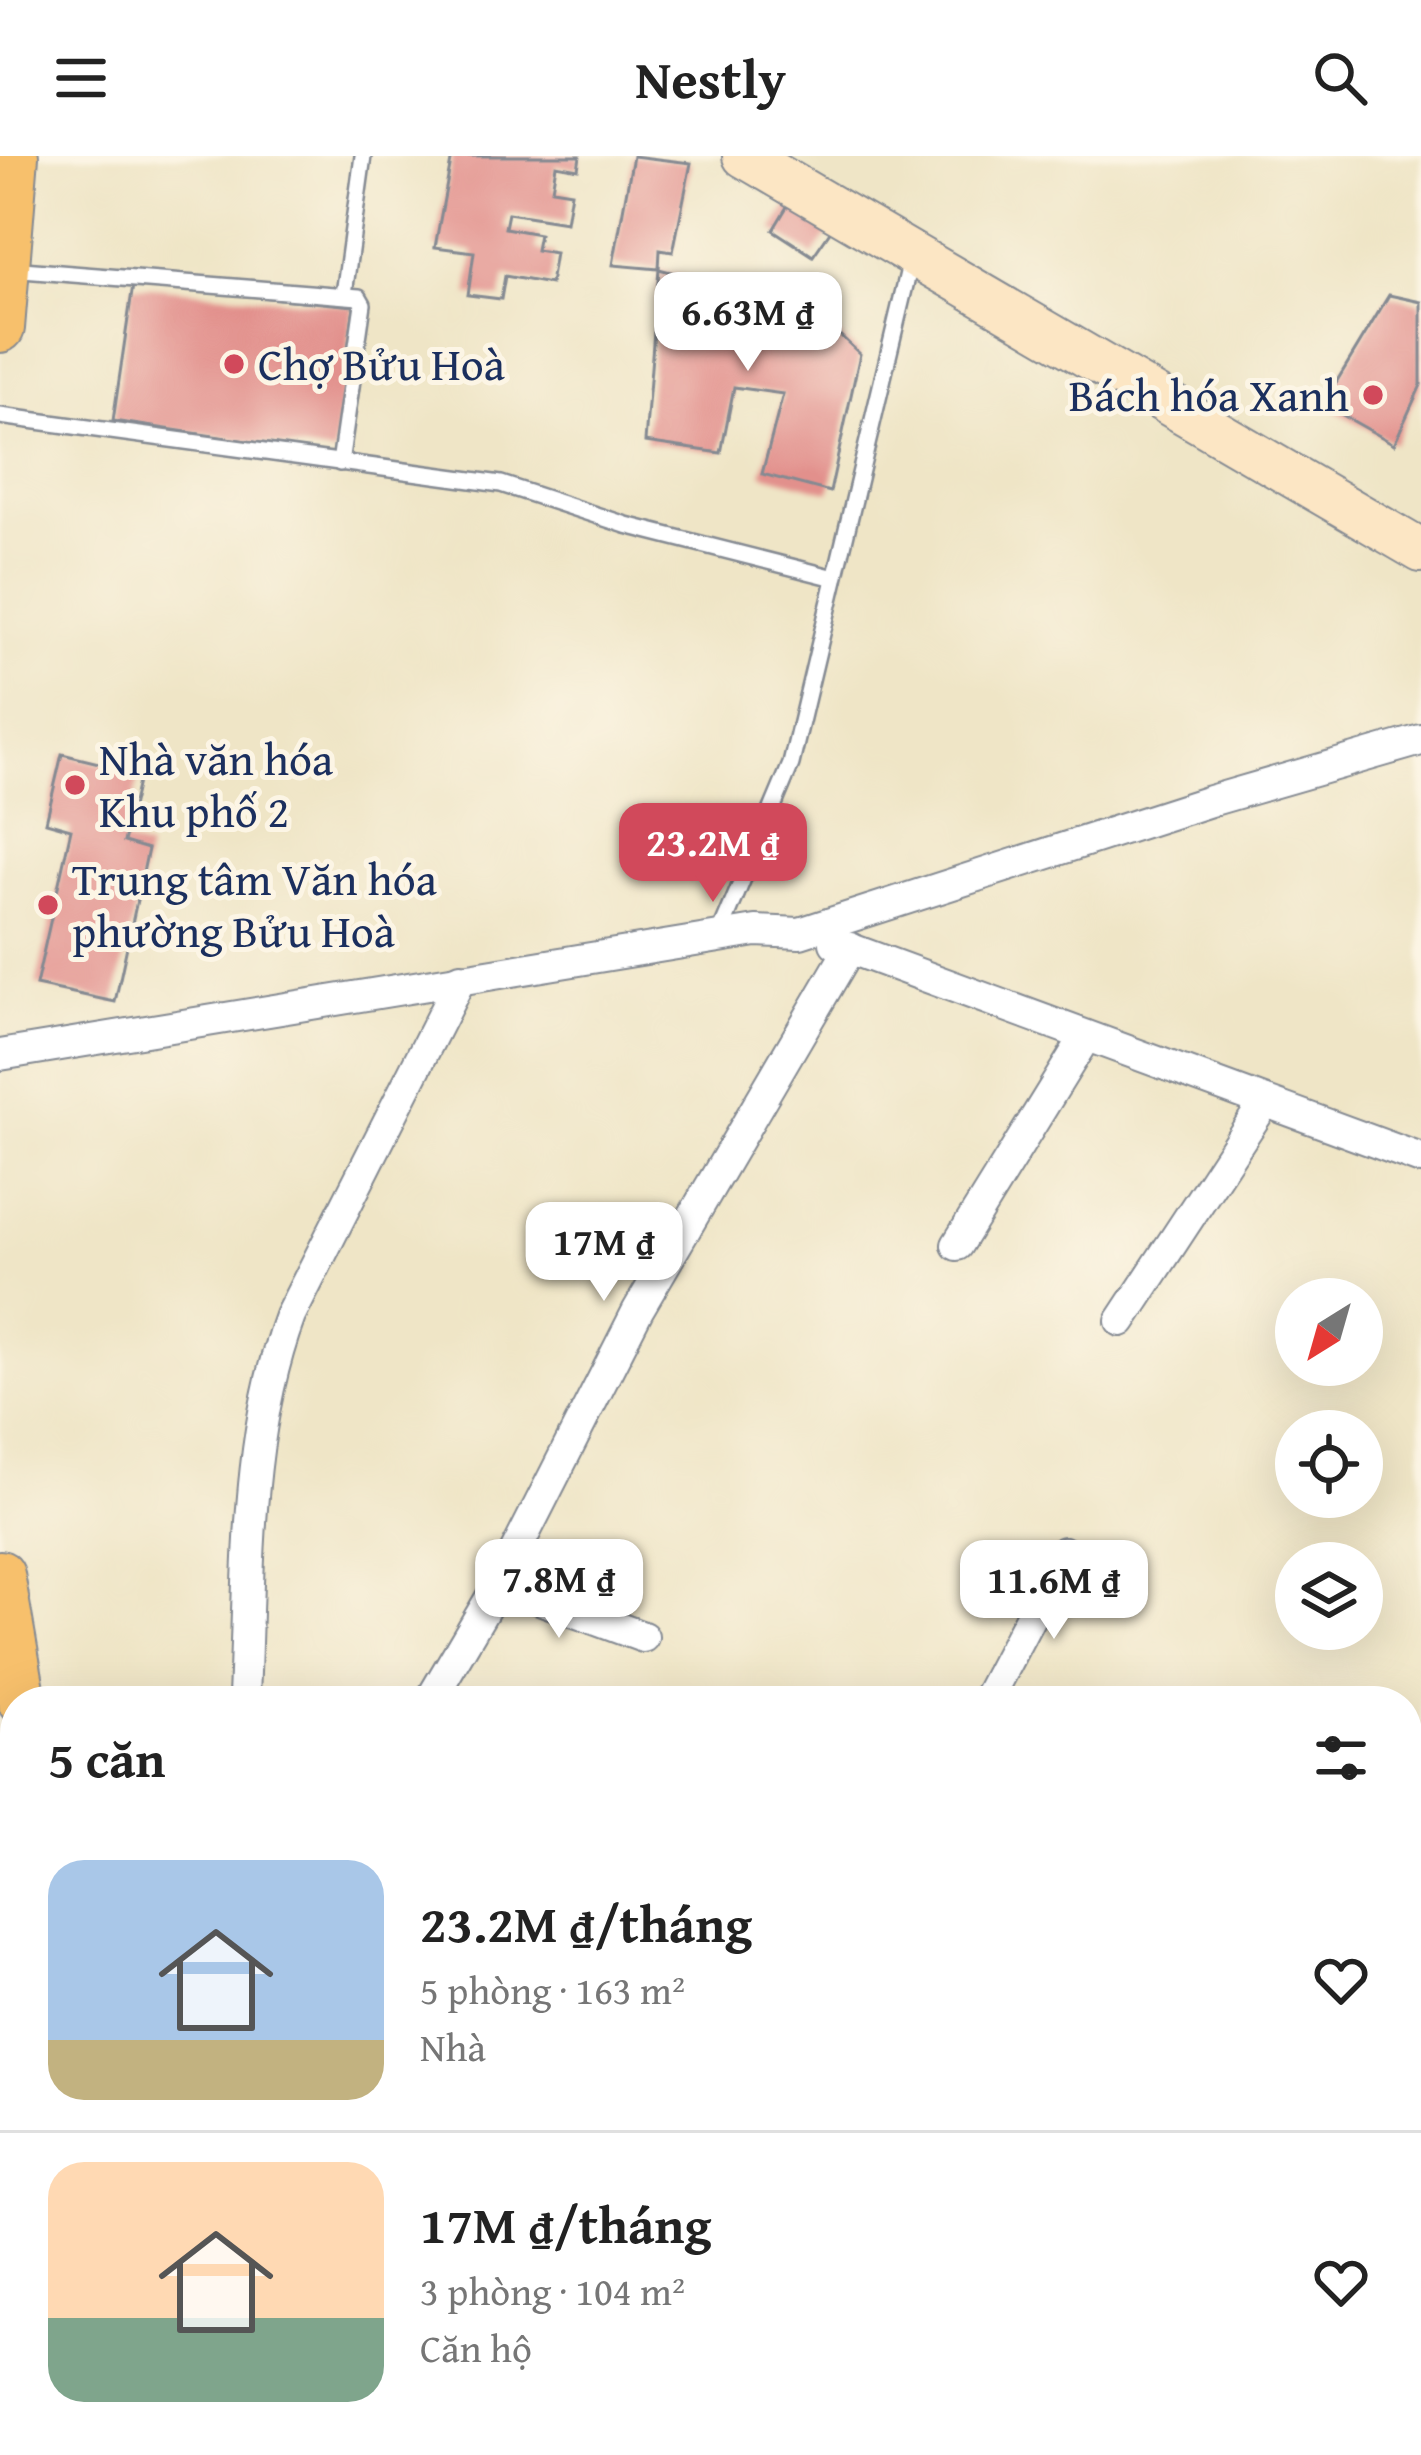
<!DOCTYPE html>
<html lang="vi">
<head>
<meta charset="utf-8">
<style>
	body { margin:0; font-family:"Gentium Book Plus",serif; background:#f2f2f2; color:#222; height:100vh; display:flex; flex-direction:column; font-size:45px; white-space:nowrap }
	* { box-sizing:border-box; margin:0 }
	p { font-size:39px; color:#767676 }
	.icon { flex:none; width:66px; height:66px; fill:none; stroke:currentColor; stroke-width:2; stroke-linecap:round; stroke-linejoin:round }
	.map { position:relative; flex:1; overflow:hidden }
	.side { position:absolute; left:0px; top:1530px; width:1422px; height:771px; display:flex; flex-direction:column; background:#fff; border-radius:48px 48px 0 0; box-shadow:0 12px 48px #0002 }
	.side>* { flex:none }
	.needle { width:78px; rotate:217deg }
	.tools { position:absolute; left:1275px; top:1122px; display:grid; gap:24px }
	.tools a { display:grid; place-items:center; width:108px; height:108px; border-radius:50%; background:#fff; box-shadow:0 12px 48px #0002; font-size:60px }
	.price { position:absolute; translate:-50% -102px; padding:0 27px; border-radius:24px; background:#fff; color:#222; font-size:39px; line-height:78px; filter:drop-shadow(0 3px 6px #0008) }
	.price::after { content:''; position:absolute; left:50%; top:72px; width:36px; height:27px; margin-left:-18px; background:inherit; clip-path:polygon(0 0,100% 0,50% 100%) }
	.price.active { background:#d1495b; color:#fff }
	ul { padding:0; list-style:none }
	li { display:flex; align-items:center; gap:36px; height:300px; padding:0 48px }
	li+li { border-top:3px solid #e0e0e0 }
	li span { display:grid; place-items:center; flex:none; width:336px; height:240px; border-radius:36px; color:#555 }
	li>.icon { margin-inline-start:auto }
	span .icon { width:144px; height:144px; fill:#fffc; stroke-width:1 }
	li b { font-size:51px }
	h2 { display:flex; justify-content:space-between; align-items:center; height:144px; padding:0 48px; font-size:51px }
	header { display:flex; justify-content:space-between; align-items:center; height:156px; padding:0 48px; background:#fff; font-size:54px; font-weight:600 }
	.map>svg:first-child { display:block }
	.building { fill:#e2908c }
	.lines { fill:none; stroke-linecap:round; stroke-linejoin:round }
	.lane-casing { stroke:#858a92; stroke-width:20 }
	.street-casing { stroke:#858a92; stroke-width:34 }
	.secondary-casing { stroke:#858a92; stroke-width:46 }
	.primary-casing { stroke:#858a92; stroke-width:52 }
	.lane { stroke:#fff; stroke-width:15 }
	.street { stroke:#fff; stroke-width:30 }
	.secondary { stroke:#fce6c4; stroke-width:42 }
	.primary { stroke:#f7c06c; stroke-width:48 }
	.poi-dot { fill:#d1495b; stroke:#fcf5e5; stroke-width:4.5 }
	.labels { text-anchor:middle; stroke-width:10; stroke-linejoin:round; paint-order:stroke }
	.poi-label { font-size:45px; fill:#1b2f5e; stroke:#fcf5e5; text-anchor:start }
</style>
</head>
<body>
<header><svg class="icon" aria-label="menu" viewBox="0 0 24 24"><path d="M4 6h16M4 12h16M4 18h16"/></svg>Nestly<svg class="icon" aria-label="search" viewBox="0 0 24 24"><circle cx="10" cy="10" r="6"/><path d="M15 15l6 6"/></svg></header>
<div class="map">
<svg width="1421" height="2299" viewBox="0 0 1421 2299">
	<rect width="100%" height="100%" fill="#fcf5e5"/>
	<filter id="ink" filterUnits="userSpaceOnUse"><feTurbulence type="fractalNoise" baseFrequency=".00833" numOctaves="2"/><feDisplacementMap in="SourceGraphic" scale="24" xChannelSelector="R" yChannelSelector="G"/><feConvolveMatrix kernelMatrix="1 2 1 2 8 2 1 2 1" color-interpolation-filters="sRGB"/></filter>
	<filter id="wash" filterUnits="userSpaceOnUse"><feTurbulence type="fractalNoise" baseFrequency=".004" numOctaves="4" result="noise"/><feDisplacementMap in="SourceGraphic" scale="48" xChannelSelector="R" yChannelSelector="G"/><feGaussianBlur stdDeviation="2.7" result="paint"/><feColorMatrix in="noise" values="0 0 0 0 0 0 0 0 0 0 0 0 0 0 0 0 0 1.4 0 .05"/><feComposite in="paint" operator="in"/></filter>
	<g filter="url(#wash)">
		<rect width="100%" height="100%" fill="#efe5c6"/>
		<g id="blocks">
			<!-- building -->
			<g class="building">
				<path d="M452,0H580L578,13L556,9L552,33L571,36L566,66L508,57L505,72L539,78L536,94L555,97L550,128L505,120L501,143L468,139L474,96L435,91Z"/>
				<path d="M633,0L691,7L673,96L660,94L659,113L613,109Z"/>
				<path d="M788,49L831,74L813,100L773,74Z"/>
				<path d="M659,113L752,137L754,127L806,140L796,184L829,169L860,198L830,336L762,318L783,238L734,231L721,297L645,286Z"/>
				<path d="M133,129L354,150L334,298L113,265Z"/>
				<path d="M1389,139L1421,146V229L1394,288L1323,248Z"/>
				<path d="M62,598L140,617L124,686L148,693L115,846L36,829L71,673L46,666Z"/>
			</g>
		</g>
	</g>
	<g filter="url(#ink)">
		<use href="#blocks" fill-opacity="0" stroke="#858a92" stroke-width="3"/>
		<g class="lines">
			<defs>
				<g id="lane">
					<path d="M10,113L359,141L363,148L340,307"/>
					<path d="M344,138L363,0"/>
					<path d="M0,260L501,328L626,369L835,422"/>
					<path d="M718,782L791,608L912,100"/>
				</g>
				<g id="street">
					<path d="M835,787L1421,1003"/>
					<path d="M0,899L756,775L800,777L1210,645L1421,584"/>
					<path d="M957,1089L1086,880"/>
					<path d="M1121,1165L1265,946"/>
					<path d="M499,1428L643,1481"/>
					<path d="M244,1540C250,1412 245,1281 290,1160L461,822"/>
					<path d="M430,1545L499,1428L638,1154L850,792"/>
					<path d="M986,1545L1064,1396"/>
					<path d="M1407,2024L1421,2023"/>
					<path d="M882,2286V2299"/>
					<path d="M1201,2286L1202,2299"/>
				</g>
				<path id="secondary" d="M744,0L1421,395"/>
				<g id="primary">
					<path d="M0,172L14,0"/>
					<path d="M0,1419L22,1545"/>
					<path d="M166,2286L168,2299"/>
				</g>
			</defs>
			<!-- lane casing -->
			<use href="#lane" class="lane-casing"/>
			<!-- street casing -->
			<use href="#street" class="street-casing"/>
			<!-- secondary casing -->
			<use href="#secondary" class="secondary-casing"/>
			<!-- primary casing -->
			<use href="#primary" class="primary-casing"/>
			<!-- lane -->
			<use href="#lane" class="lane"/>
			<!-- street -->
			<use href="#street" class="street"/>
			<!-- secondary -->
			<use href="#secondary" class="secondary"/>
			<!-- primary -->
			<use href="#primary" class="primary"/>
		</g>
	</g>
	<!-- markers -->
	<g class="poi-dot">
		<circle cx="234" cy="208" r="12"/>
		<circle cx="1373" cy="239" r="12"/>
		<circle cx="75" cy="629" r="12"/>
		<circle cx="48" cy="749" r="12"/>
	</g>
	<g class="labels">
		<!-- poi labels -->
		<g class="poi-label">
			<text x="258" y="224">Chợ Bửu Hoà</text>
			<text x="1349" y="255" text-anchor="end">Bách hóa Xanh</text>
			<text x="99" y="619">Nhà văn hóa<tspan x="99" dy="52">Khu phố 2</tspan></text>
			<text x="72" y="739">Trung tâm Văn hóa<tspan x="72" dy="52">phường Bửu Hoà</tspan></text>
		</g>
	</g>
</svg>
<div class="tools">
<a><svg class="needle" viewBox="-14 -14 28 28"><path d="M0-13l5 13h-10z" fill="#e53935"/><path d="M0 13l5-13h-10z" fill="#767676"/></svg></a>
<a><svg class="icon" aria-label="locate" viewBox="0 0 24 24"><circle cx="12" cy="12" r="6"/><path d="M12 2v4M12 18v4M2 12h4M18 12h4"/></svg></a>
<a><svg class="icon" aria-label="layers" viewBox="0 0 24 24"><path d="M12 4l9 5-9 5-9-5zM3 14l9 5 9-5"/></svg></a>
</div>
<b class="price" style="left:748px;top:218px">6.63M ₫</b>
<b class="price active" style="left:713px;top:749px">23.2M ₫</b>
<b class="price" style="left:604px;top:1148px">17M ₫</b>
<b class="price" style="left:559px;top:1485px">7.8M ₫</b>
<b class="price" style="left:1054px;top:1486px">11.6M ₫</b>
<section class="side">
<h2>5 căn<svg class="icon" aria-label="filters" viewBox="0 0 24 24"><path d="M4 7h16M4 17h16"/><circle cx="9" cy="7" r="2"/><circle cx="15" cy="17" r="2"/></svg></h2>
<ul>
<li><span style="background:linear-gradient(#a9c7e8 75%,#c2b280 0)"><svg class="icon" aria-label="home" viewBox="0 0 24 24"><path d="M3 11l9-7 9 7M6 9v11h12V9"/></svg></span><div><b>23.2M ₫/tháng</b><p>5 phòng · 163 m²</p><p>Nhà</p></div><svg class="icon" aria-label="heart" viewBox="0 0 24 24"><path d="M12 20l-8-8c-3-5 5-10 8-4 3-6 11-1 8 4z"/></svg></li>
<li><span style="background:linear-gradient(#ffd9b3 65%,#7fa58c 0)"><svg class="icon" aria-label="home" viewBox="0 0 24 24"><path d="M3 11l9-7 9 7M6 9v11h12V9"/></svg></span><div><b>17M ₫/tháng</b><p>3 phòng · 104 m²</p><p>Căn hộ</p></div><svg class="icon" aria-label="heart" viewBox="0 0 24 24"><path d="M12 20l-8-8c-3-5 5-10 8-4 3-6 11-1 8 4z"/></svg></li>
</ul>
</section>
</div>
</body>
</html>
